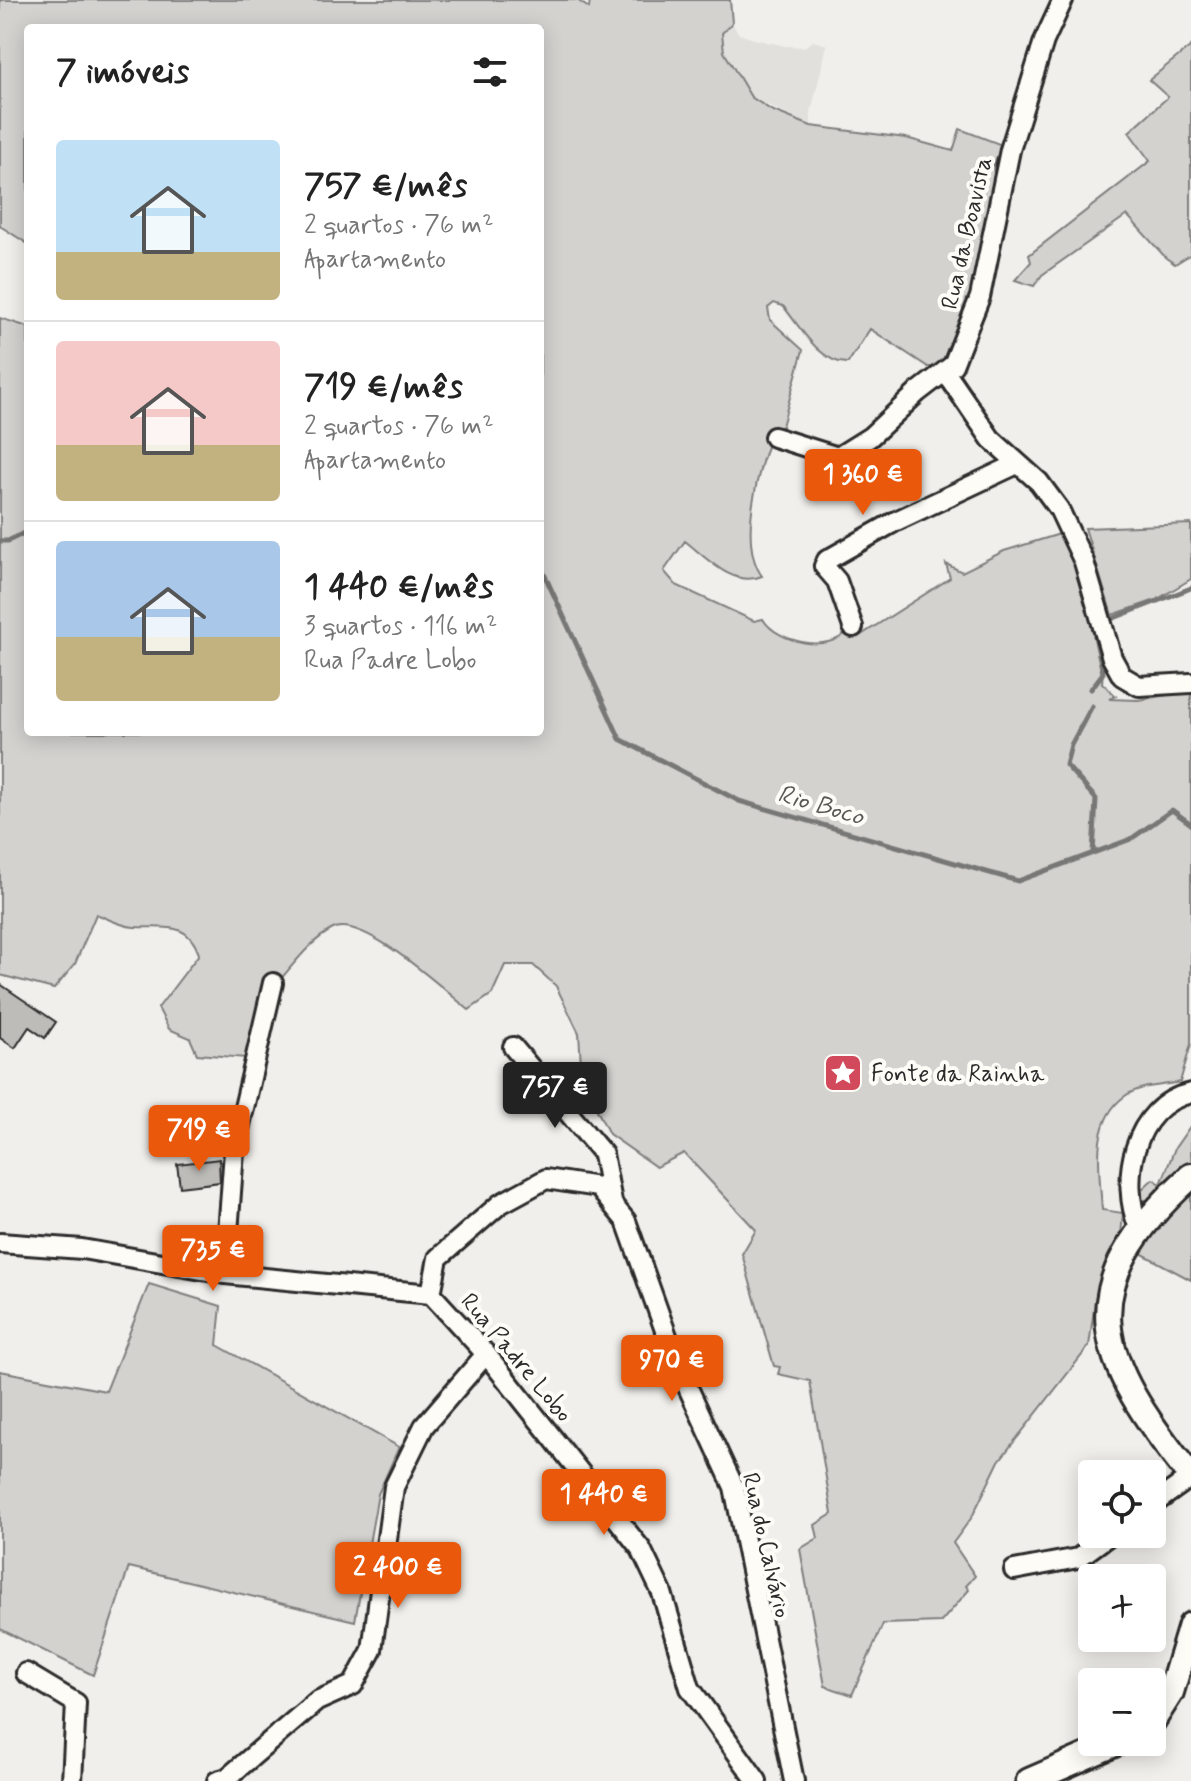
<!DOCTYPE html>
<html lang="pt">
<head>
<meta charset="utf-8">
<style>
	body { margin:0; font-family:Mynerve,sans-serif; background:#f6f6f6; color:#222; height:100vh; display:flex; flex-direction:column; font-size:30px; white-space:nowrap }
	* { box-sizing:border-box; margin:0 }
	p { font-size:26px; color:#767676 }
	.icon { flex:none; width:44px; height:44px; fill:none; stroke:currentColor; stroke-width:2; stroke-linecap:round; stroke-linejoin:round }
	.map { position:relative; flex:1; overflow:hidden }
	.side { position:absolute; left:24px; top:24px; width:520px; height:712px; display:flex; flex-direction:column; background:#fff; border-radius:8px; box-shadow:0 4px 20px #0003 }
	.side>* { flex:none }
	.buttons { position:absolute; left:1078px; top:1460px; display:grid; gap:16px }
	.buttons a { display:grid; place-items:center; width:88px; height:88px; border-radius:8px; background:#fff; box-shadow:0 4px 20px #0003; font-size:40px }
	.price { position:absolute; translate:-50% -68px; padding:0 18px; border-radius:8px; background:#ea580c; color:#fff; font-size:26px; line-height:52px; filter:drop-shadow(0 2px 4px #0008) }
	.price::after { content:''; position:absolute; left:50%; top:48px; width:24px; height:18px; margin-left:-12px; background:inherit; clip-path:polygon(0 0,100% 0,50% 100%) }
	.price.current { background:#222; color:#fff }
	ul { padding:0; list-style:none }
	li { display:flex; align-items:center; gap:24px; height:200px; padding:0 32px }
	li+li { border-top:2px solid #e0e0e0 }
	li span { display:grid; place-items:center; flex:none; width:224px; height:160px; border-radius:8px; color:#555 }
	li>.icon { margin-inline-start:auto }
	span .icon { width:96px; height:96px; fill:#fffc; stroke-width:1 }
	li b { font-size:34px }
	h2 { display:flex; justify-content:space-between; align-items:center; height:96px; padding:0 32px; font-size:34px }
	.map>svg:first-child { display:block }
	.built { fill:#e1e0dc }
	.green { fill:#d3d2cf; stroke:#7f7e7d; stroke-width:2 }
	.lines { fill:none; stroke-linecap:round; stroke-linejoin:round }
	.stream { stroke:#777775; stroke-width:5 }
	.building { fill:#bdbcb8; stroke:#2b2b2b; stroke-width:2 }
	.minor-casing { stroke:#2b2b2b; stroke-width:24 }
	.major-casing { stroke:#2b2b2b; stroke-width:30 }
	.minor { stroke:#fdfcf7; stroke-width:18 }
	.major { stroke:#fdfcf7; stroke-width:24 }
	.labels { text-anchor:middle; stroke-width:8; stroke-linejoin:round; paint-order:stroke }
	.street-label { font-size:24px; fill:#2b2b2b; stroke:#fdfcf7 }
	.poi-label { font-size:24px; fill:#2b2b2b; stroke:#fdfcf7; text-anchor:start }
	.water-label { font-size:26px; font-style:italic; fill:#575756; stroke:#fdfcf7 }
</style>
</head>
<body>
<div class="map">
<svg width="1191" height="1781" viewBox="0 0 1191 1781">
	<rect width="100%" height="100%" fill="#f0efeb"/>
	<filter id="ink" filterUnits="userSpaceOnUse"><feTurbulence type="fractalNoise" baseFrequency=".0125" numOctaves="2"/><feDisplacementMap in="SourceGraphic" scale="16" xChannelSelector="R" yChannelSelector="G"/><feConvolveMatrix kernelMatrix="1 2 1 2 8 2 1 2 1" color-interpolation-filters="sRGB"/></filter>
	<g filter="url(#ink)">
		<!-- built -->
		<path class="built" d="M732,23L739,34L754,39L785,46L804,47L813,41L827,45L811,112V126L751,97L724,52L722,33Z"/>
		<!-- green -->
		<g class="green">
			<path d="M0,0H577L589,8L590,0H730L732,23L722,33L724,52L751,97L771,110L811,126L906,138L953,151L960,129L1002,145L993,166L995,180L974,287L946,359L936,367H928L870,329L848,363C820,364 799,325 783,306L774,303L768,308L770,320L803,350L781,430L775,426C759,463 737,542 762,576C733,588 707,558 685,541L664,571L676,585L754,621L763,619C777,643 830,654 848,630L858,637L950,578L946,564L962,572L1004,551L1063,533C1077,555 1106,657 1102,683L1116,696L1109,699L1138,700L1191,691V1044L1180,1082C1163,1086 1140,1085 1125,1096C1089,1122 1100,1172 1102,1210L1123,1213L1121,1235L1096,1294L1089,1346L999,1461L972,1517L953,1543L975,1576L966,1586L969,1590L941,1622L883,1624L852,1695L825,1686L800,1549L818,1538L815,1525L832,1514L810,1381L778,1374L780,1367L774,1366L742,1254L756,1230L684,1153L656,1167L609,1134L582,1080L579,1033L556,986L533,965H505L492,994L469,1010C444,990 363,914 333,929C311,940 294,964 279,981L263,978L246,1058L197,1054L190,1038L169,1029L158,1008L199,954C187,920 164,929 134,927C121,926 108,919 96,914L75,964L54,989L0,975V318L28,327V732H540V28H28V244L0,226Z"/>
			<path d="M1191,46V254L1175,264L1166,258L1127,215L1042,275L1034,286L1015,280L1031,262L1029,255L1150,161L1129,132L1168,97L1149,80Z"/>
			<path d="M1191,524V579L1156,600L1112,615L1085,528Z"/>
			<path d="M1191,1125V1163L1151,1200H1141L1136,1186L1141,1190L1153,1179L1161,1184L1175,1148Z"/>
			<path d="M1191,1189V1280L1137,1251L1144,1227Z"/>
			<path d="M149,1284L221,1306L217,1345L399,1447L378,1494L355,1621L129,1567L93,1675L0,1629V1371L106,1391Z"/>
		</g>
		<g class="lines">
			<!-- stream -->
			<g class="stream">
				<path d="M0,541H8L28,531"/>
				<path d="M540,565L620,739L739,801L1018,881L1131,839L1172,810L1191,824"/>
				<path d="M1114,618L1191,588"/>
				<path d="M1091,689L1103,673L1092,622"/>
				<path d="M1092,706L1071,745L1066,765L1096,799L1093,853"/>
			</g>
		</g>
		<!-- building -->
		<g class="building">
			<path d="M0,984L56,1022L45,1038L29,1027L15,1048L0,1038Z"/>
			<path d="M219,1159L220,1182L180,1187L177,1164Z"/>
		</g>
		<g class="lines">
			<defs>
				<g id="minor">
					<path d="M946,373L991,439L1039,482L1059,509L1084,562L1112,658L1122,676L1139,686L1191,683"/>
					<path d="M774,437L838,457L870,437L918,392L953,365L980,297L1010,150L1044,41L1063,0"/>
					<path d="M853,627L837,581L824,566L827,560L896,521L1015,465"/>
					<path d="M513,1047L603,1154L612,1202"/>
					<path d="M1139,1228C1119,1181 1133,1106 1191,1093"/>
					<path d="M0,1243L82,1249L225,1274L431,1294L486,1354L641,1549L662,1593L690,1688L757,1781"/>
					<path d="M225,1274L234,1151L273,983"/>
					<path d="M431,1294L438,1258L500,1204L546,1179L598,1187L626,1221L677,1364L734,1487L794,1781"/>
					<path d="M1152,1505L1191,1477"/>
					<path d="M1014,1570L1078,1558L1111,1534"/>
					<path d="M26,1673L76,1703L72,1781"/>
					<path d="M217,1781L227,1778L317,1701L353,1685L372,1650L394,1487L424,1426L486,1354"/>
				</g>
				<g id="major">
					<path d="M1191,1176C1066,1289 1096,1358 1191,1477"/>
					<path d="M1152,1722L1171,1692L1191,1625"/>
					<path d="M1029,1781L1119,1742"/>
				</g>
			</defs>
			<!-- minor casing -->
			<use href="#minor" class="minor-casing"/>
			<!-- major casing -->
			<use href="#major" class="major-casing"/>
			<!-- minor -->
			<use href="#minor" class="minor"/>
			<!-- major -->
			<use href="#major" class="major"/>
		</g>
	</g>
	<!-- icons -->
	<defs>
		<symbol id="sight-square" viewBox="-11 -11 22 22"><rect x="-9" y="-9" width="18" height="18" rx="4" fill="#d1495b" stroke="#fdfcf7"/><path d="M0-6L1.8-2.2L6-1.7L2.9 1.2L3.7 5.4L0 3.3L-3.7 5.4L-2.9 1.2L-6-1.7L-1.8-2.2Z" fill="#fff"/></symbol>
	</defs>
	<g fill-rule="evenodd">
		<use href="#sight-square" x="821" y="1051" width="44" height="44"/>
	</g>
	<g class="labels">
		<!-- street labels -->
		<g class="street-label">
			<text transform="translate(966 233) rotate(-77)" y="8">Rua da Boavista</text>
			<text transform="translate(517 1357) rotate(50)" y="8">Rua Padre Lobo</text>
			<text transform="translate(767 1545) rotate(77)" y="8">Rua do Calvário</text>
		</g>
		<!-- poi labels -->
		<g class="poi-label">
			<text x="871" y="1081">Fonte da Rainha</text>
		</g>
		<!-- water labels -->
		<g class="water-label">
			<text transform="translate(821 804) rotate(16)" y="9">Rio Boco</text>
		</g>
	</g>
</svg>
<div class="buttons">
<a><svg class="icon" aria-label="locate" viewBox="0 0 24 24"><circle cx="12" cy="12" r="6"/><path d="M12 2v4M12 18v4M2 12h4M18 12h4"/></svg></a>
<a>+</a>
<a>−</a>
</div>
<b class="price" style="left:863px;top:517px">1 360 €</b>
<b class="price current" style="left:555px;top:1130px">757 €</b>
<b class="price" style="left:199px;top:1173px">719 €</b>
<b class="price" style="left:213px;top:1293px">735 €</b>
<b class="price" style="left:672px;top:1403px">970 €</b>
<b class="price" style="left:604px;top:1537px">1 440 €</b>
<b class="price" style="left:398px;top:1610px">2 400 €</b>
<section class="side">
<h2>7 imóveis<svg class="icon" aria-label="filters" viewBox="0 0 24 24"><path d="M4 7h16M4 17h16"/><circle cx="9" cy="7" r="2"/><circle cx="15" cy="17" r="2"/></svg></h2>
<ul>
<li><span style="background:linear-gradient(#bfe0f5 70%,#c2b280 0)"><svg class="icon" aria-label="home" viewBox="0 0 24 24"><path d="M3 11l9-7 9 7M6 9v11h12V9"/></svg></span><div><b>757 €/mês</b><p>2 quartos · 76 m²</p><p>Apartamento</p></div></li>
<li><span style="background:linear-gradient(#f6c9c9 65%,#c2b280 0)"><svg class="icon" aria-label="home" viewBox="0 0 24 24"><path d="M3 11l9-7 9 7M6 9v11h12V9"/></svg></span><div><b>719 €/mês</b><p>2 quartos · 76 m²</p><p>Apartamento</p></div></li>
<li><span style="background:linear-gradient(#a9c7e8 60%,#c2b280 0)"><svg class="icon" aria-label="home" viewBox="0 0 24 24"><path d="M3 11l9-7 9 7M6 9v11h12V9"/></svg></span><div><b>1 440 €/mês</b><p>3 quartos · 116 m²</p><p>Rua Padre Lobo</p></div></li>
</ul>
</section>
</div>
</body>
</html>
